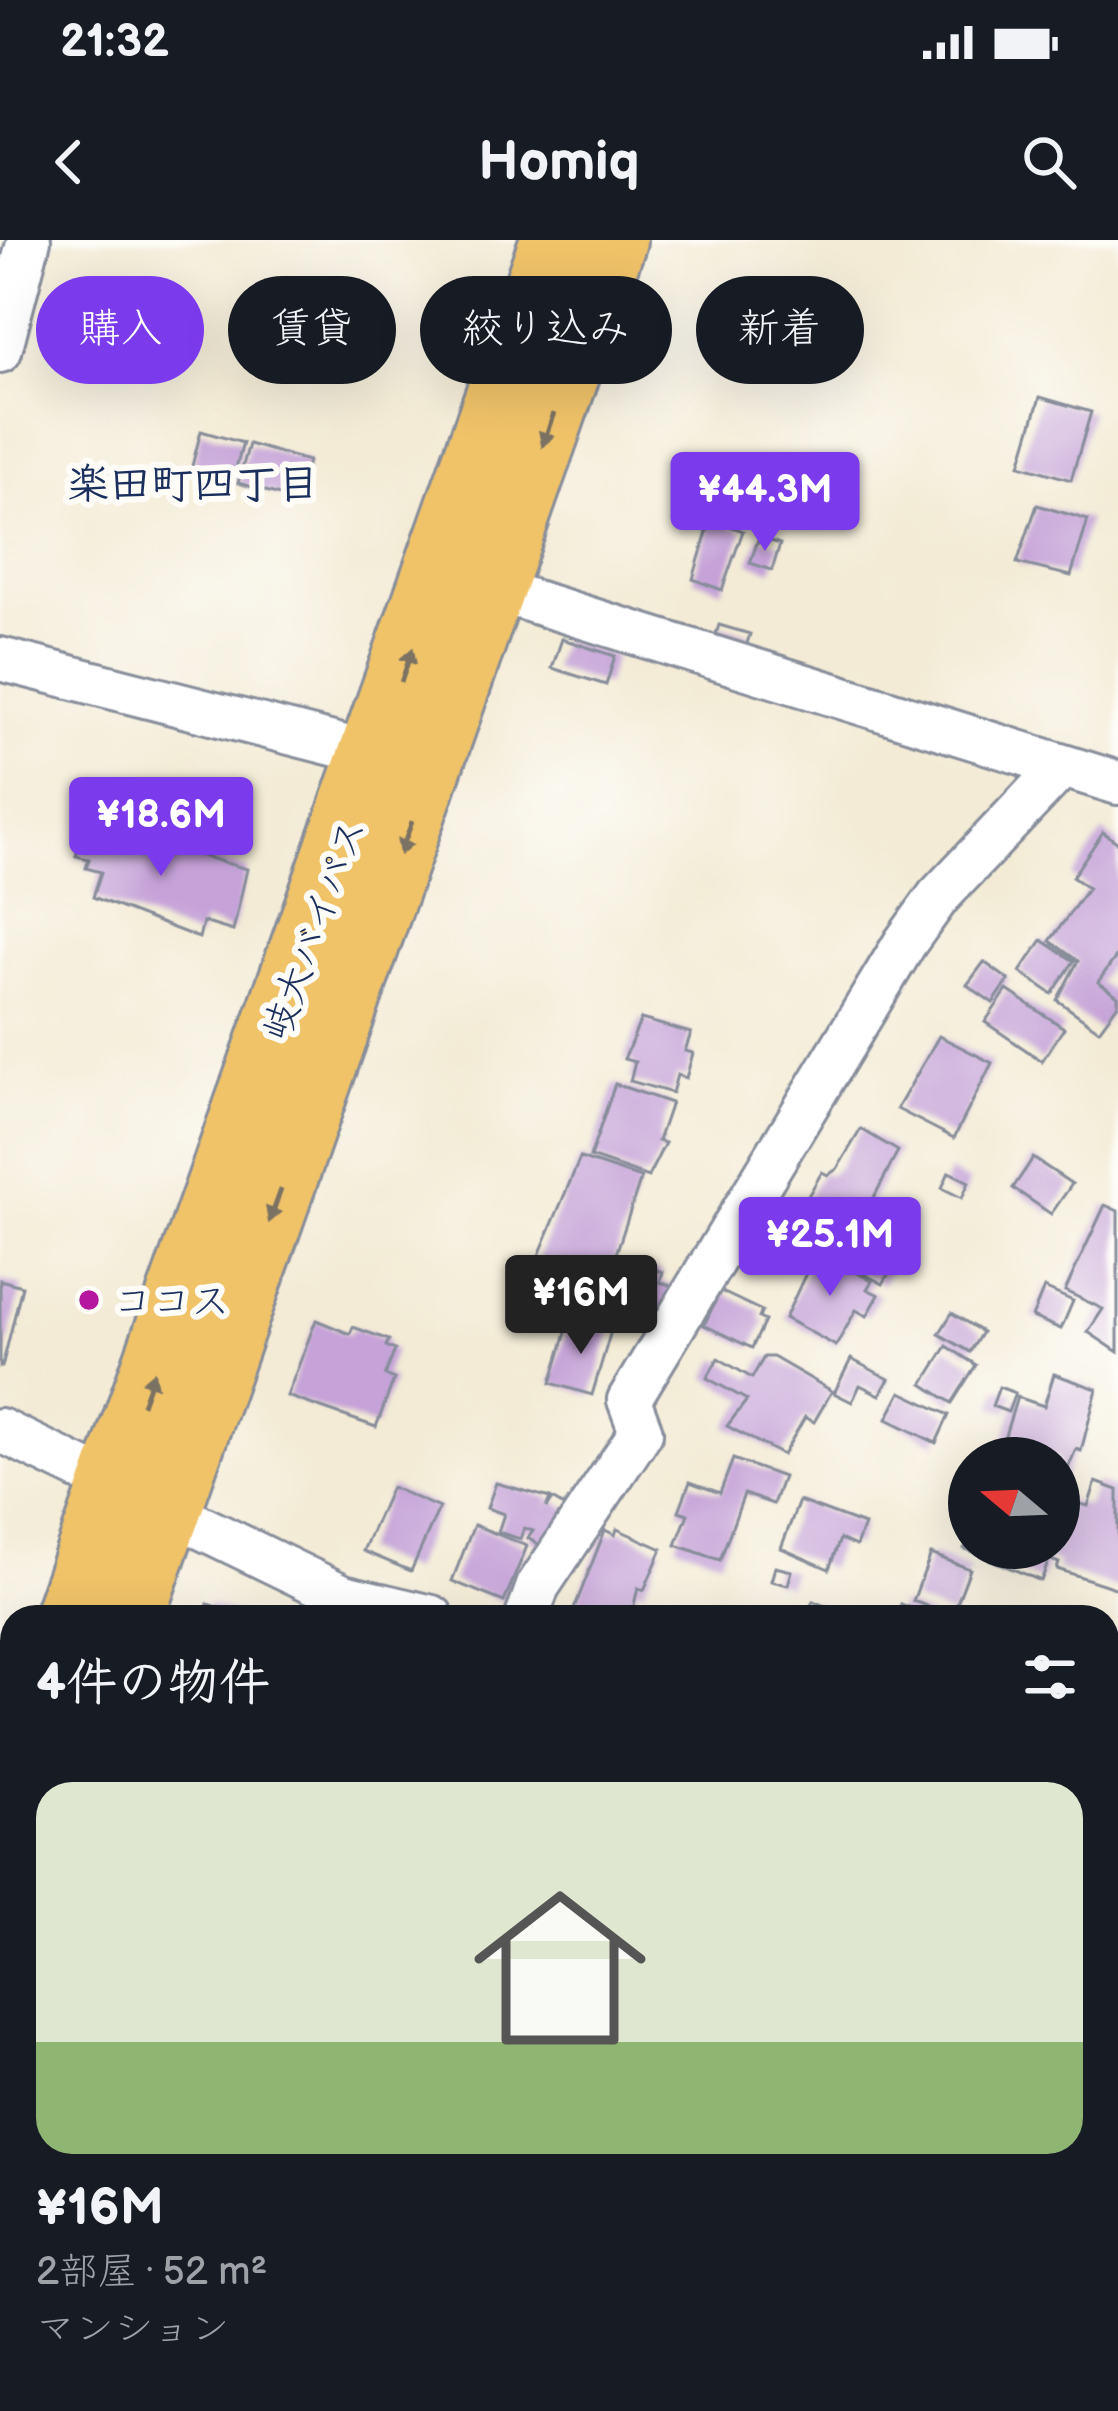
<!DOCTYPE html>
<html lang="ja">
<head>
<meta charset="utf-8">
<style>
	body { margin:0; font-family:"Balsamiq Sans","Klee One",sans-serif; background:#242831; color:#f1f3f6; height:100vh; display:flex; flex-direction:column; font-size:45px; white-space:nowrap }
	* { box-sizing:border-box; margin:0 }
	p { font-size:39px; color:#9ea1a6 }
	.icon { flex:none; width:66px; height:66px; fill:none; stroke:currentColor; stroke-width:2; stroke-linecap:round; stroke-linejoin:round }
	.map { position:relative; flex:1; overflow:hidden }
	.panel { position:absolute; left:0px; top:1365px; width:1119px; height:807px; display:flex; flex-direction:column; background:#171b24; border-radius:36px 36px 0 0; box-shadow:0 12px 48px #0002 }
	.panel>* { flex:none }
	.top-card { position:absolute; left:36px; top:36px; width:1047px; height:108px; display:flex; gap:24px }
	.needle { width:78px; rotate:289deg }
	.tools { position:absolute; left:948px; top:1197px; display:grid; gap:24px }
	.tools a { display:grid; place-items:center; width:132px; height:132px; border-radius:50%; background:#171b24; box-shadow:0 12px 48px #0002; font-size:60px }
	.price { position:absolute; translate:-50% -102px; padding:0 27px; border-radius:12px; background:#7c3aed; color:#fff; font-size:39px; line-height:78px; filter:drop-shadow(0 3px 6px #0008) }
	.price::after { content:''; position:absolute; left:50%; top:72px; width:36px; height:27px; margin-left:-18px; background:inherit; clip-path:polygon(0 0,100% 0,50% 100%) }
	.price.active { background:#222; color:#fff }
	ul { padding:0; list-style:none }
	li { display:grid; align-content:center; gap:24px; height:636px; padding:0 36px }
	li+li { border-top:3px solid #363941 }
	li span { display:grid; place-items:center; height:372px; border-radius:36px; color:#555 }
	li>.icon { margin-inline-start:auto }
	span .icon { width:216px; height:216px; fill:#fffc; stroke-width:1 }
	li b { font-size:51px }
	h2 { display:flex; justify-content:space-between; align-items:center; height:144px; padding:0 36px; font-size:51px }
	.tag { padding:0 42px; border-radius:54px; background:#171b24; box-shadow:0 12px 48px #0002; font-size:42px; line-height:108px }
	.tag.active { background:#7c3aed; color:#fff }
	.status { display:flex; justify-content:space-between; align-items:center; height:84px; padding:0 60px; background:#171b24; direction:ltr }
	.status svg { height:33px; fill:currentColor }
	header { display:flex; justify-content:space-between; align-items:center; height:156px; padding:0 36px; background:#171b24; font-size:54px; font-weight:800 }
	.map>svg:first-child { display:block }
	.building { fill:#c5a2d8 }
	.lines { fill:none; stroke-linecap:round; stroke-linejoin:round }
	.minor-casing { stroke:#878d9a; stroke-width:48 }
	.trunk-casing { stroke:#878d9a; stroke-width:72 }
	.minor { stroke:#fff; stroke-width:42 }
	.trunk { stroke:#f0c369; stroke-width:66 }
	.oneway { fill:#7b7263 }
	.poi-dot { fill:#b5179e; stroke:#fdfcf7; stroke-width:4.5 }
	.labels { text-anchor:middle; stroke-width:12; stroke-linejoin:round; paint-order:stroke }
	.street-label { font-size:39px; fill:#1b2f5e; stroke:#fdfcf7 }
	.poi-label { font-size:39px; fill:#1b2f5e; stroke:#fdfcf7; text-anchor:start }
	.neighbourhood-label { font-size:42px; font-weight:bold; fill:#1b2f5e; stroke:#fdfcf7 }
</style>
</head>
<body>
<div class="status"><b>21:32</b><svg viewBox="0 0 49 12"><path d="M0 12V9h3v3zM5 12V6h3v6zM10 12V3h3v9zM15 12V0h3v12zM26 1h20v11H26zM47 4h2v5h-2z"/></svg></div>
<header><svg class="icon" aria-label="back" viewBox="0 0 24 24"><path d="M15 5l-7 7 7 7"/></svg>Homiq<svg class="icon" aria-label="search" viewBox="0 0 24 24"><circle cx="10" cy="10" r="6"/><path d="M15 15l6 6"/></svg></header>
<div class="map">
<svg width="1118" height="2171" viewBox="0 0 1118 2171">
	<rect width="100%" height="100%" fill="#fdfcf7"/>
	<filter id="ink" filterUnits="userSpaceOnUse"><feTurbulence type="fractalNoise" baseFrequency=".00833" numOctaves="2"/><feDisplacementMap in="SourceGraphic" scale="24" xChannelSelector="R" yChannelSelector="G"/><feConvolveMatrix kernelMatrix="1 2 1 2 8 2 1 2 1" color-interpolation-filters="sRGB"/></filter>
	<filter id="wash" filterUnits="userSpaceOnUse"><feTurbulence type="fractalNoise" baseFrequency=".004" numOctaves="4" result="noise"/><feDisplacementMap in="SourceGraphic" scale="48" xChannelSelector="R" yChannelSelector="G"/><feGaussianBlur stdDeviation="2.7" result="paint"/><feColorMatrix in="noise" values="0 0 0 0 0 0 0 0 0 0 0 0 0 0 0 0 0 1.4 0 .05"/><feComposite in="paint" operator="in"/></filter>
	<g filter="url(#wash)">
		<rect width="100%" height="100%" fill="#f3ebd5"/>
		<g id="blocks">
			<!-- building -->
			<g class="building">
				<path d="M1040,157L1091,172L1071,240L1020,225Z"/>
				<path d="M201,191L243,203L232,242L191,230Z"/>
				<path d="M249,204L308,221L297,260L238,243Z"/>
				<path d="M1037,265L1088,280L1071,336L1017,323Z"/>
				<path d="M711,279L743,291L722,350L693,339Z"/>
				<path d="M759,297L780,304L772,330L750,323Z"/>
				<path d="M719,385L750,394L742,419L711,409Z"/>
				<path d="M562,399L615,416L606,445L552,428Z"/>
				<path d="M89,573L100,577L97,587L114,592L117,582L151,592L149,601L247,629L233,691L203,682L199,698L93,657L101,632L86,628L89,619L76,616Z"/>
				<path d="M1103,592L1118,603V714L1098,742L1118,756V764L1099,790L1057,760L1078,721L1050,701L1088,648L1072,637Z"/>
				<path d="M1042,700L1074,721L1052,754L1020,732Z"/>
				<path d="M984,722L1009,740L993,763L967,745Z"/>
				<path d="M1007,750L1064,788L1042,821L985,782Z"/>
				<path d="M641,779L691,793L685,811L693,813L686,838L677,835L672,853L630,841L635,822L624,819Z"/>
				<path d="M939,796L992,823L954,898L897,869Z"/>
				<path d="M615,844L671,863L658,901L665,903L648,937L590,917Z"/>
				<path d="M861,889L898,911L858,988L804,963L822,932L828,935L837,929Z"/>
				<path d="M580,918L641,938L612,1026L598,1022L587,1058L529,1039Z"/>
				<path d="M1033,918L1072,944L1051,974L1013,948Z"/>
				<path d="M949,932L969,942L962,958L942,948Z"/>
				<path d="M777,959L836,988L822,1017L762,989Z"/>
				<path d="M1105,965L1118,971V1112L1088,1092L1103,1069L1065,1051Z"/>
				<path d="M838,989L849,995L842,1010L851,993L897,1018L883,1044L825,1013Z"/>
				<path d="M824,1015L872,1041L867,1049L879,1055L867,1076L856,1070L836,1106L785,1078L814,1016L821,1020Z"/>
				<path d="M637,1024L663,1032L660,1042L676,1047L661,1081L607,1065L616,1036L627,1039Z"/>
				<path d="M0,1040L22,1046L2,1127H0Z"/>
				<path d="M1044,1048L1073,1061L1061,1089L1032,1077Z"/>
				<path d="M720,1051L762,1071L759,1078L765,1081L752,1108L704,1085Z"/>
				<path d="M952,1073L982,1092L970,1112L939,1094Z"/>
				<path d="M570,1079L611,1091L592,1155L551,1143Z"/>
				<path d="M316,1080L350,1094L353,1087L389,1100L386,1106L395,1110L385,1135L394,1139L376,1187L287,1156Z"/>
				<path d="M947,1106L976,1125L952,1163L923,1144Z"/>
				<path d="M764,1117H773L832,1151L814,1182L805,1177L783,1215L727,1186L747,1160L707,1138L718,1118L752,1138Z"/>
				<path d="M851,1119L889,1139L880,1155L860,1145L852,1162L834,1153Z"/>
				<path d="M1054,1134L1097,1149L1081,1211L1076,1209L1061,1245L1069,1261L1088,1266L1096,1242L1118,1250V1349L1057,1329L1059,1323L1030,1312L1049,1320L1041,1341L963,1308H1059V1218H998L1017,1157L1044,1166Z"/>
				<path d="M999,1147L1015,1153L1008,1172L992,1166Z"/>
				<path d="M901,1152L949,1175L936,1203L887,1179Z"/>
				<path d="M733,1219L783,1237L773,1264L744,1254L720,1320L676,1305L688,1274L679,1271L690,1242L720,1253Z"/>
				<path d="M496,1243L550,1258L546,1268L552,1259L579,1275L555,1314L528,1298L533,1291L524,1288L520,1299L498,1292L504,1274L487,1268Z"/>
				<path d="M391,1247L439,1268L411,1331L363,1311Z"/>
				<path d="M799,1261L864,1285L856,1306L840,1299L829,1329L781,1308Z"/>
				<path d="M474,1285L527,1306L504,1362L452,1341Z"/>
				<path d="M617,1289L662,1309L644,1350L638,1348L631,1377H571L605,1290L615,1295Z"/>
				<path d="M931,1314L970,1329L952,1376L913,1361Z"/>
				<path d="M775,1327L792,1331L788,1345L771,1341Z"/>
				<path d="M813,1361L850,1377H806Z"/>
				<path d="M208,1364L243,1376V1377H204Z"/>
				<path d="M901,1364L933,1377H896Z"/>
				<path d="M1107,1637L1118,1640V1670L1107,1667Z"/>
			</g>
		</g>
	</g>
	<g filter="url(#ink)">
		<use href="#blocks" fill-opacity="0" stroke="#878d9a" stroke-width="3"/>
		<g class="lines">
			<defs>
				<g id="minor">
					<path d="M0,111L29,0"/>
					<path d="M493,349L1118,543"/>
					<path d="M0,419L376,515"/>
					<path d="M0,1190L343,1356L432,1377"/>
					<path d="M527,1377L538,1346L641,1192L629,1160L905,703L938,657L1062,526"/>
					<path d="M1107,1521L1118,1523"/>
					<path d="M1107,1783L1118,1725"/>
					<path d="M1107,1816L1118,1819"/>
					<path d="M107,2171L111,2160"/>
					<path d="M898,2171L901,2160"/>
				</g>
				<g id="trunk">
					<path d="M67,1377L554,0"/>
					<path d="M130,1377L613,0"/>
					<path d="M0,1571L12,1536"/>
					<path d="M0,1750L12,1716"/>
				</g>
			</defs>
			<!-- minor casing -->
			<use href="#minor" class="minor-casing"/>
			<!-- trunk casing -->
			<use href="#trunk" class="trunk-casing"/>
			<!-- minor -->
			<use href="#minor" class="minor"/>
			<!-- trunk -->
			<use href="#trunk" class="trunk"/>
		</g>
		<!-- one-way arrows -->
		<defs><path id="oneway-solid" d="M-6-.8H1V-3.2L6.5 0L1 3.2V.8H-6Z" transform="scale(3)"/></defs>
		<g class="oneway">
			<use href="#oneway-solid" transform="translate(548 190) rotate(109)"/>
			<use href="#oneway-solid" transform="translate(407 425) rotate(-71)"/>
			<use href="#oneway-solid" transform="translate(406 598) rotate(110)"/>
			<use href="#oneway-solid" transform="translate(275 966) rotate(110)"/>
			<use href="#oneway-solid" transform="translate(148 1148) rotate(-70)"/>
		</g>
	</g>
	<!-- markers -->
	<circle class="poi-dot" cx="89" cy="1060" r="12"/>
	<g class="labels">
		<!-- street labels -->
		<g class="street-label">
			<text transform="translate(313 689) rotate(-70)" y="14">岐大バイパス</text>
		</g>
		<!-- poi labels -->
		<g class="poi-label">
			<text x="113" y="1074">ココス</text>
		</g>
		<!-- neighbourhood labels -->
		<g class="neighbourhood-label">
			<text x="193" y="258">楽田町四丁目</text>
		</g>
	</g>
</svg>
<div class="tools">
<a><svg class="needle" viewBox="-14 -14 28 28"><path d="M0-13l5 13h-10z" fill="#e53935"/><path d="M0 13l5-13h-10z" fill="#9ea1a6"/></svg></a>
</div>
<b class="price" style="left:765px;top:314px">¥44.3M</b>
<b class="price" style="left:161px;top:639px">¥18.6M</b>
<b class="price" style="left:830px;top:1059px">¥25.1M</b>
<b class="price active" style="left:581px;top:1117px">¥16M</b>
<div class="top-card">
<a class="tag active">購入</a>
<a class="tag">賃貸</a>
<a class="tag">絞り込み</a>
<a class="tag">新着</a>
</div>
<section class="panel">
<h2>4件の物件<svg class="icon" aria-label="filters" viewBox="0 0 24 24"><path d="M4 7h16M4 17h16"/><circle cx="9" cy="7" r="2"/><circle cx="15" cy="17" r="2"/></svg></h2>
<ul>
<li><span style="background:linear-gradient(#dfe7d0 70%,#8fb573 0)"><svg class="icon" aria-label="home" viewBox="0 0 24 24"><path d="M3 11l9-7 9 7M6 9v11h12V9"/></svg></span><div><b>¥16M</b><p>2部屋 · 52 m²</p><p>マンション</p></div></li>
</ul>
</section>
</div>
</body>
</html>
